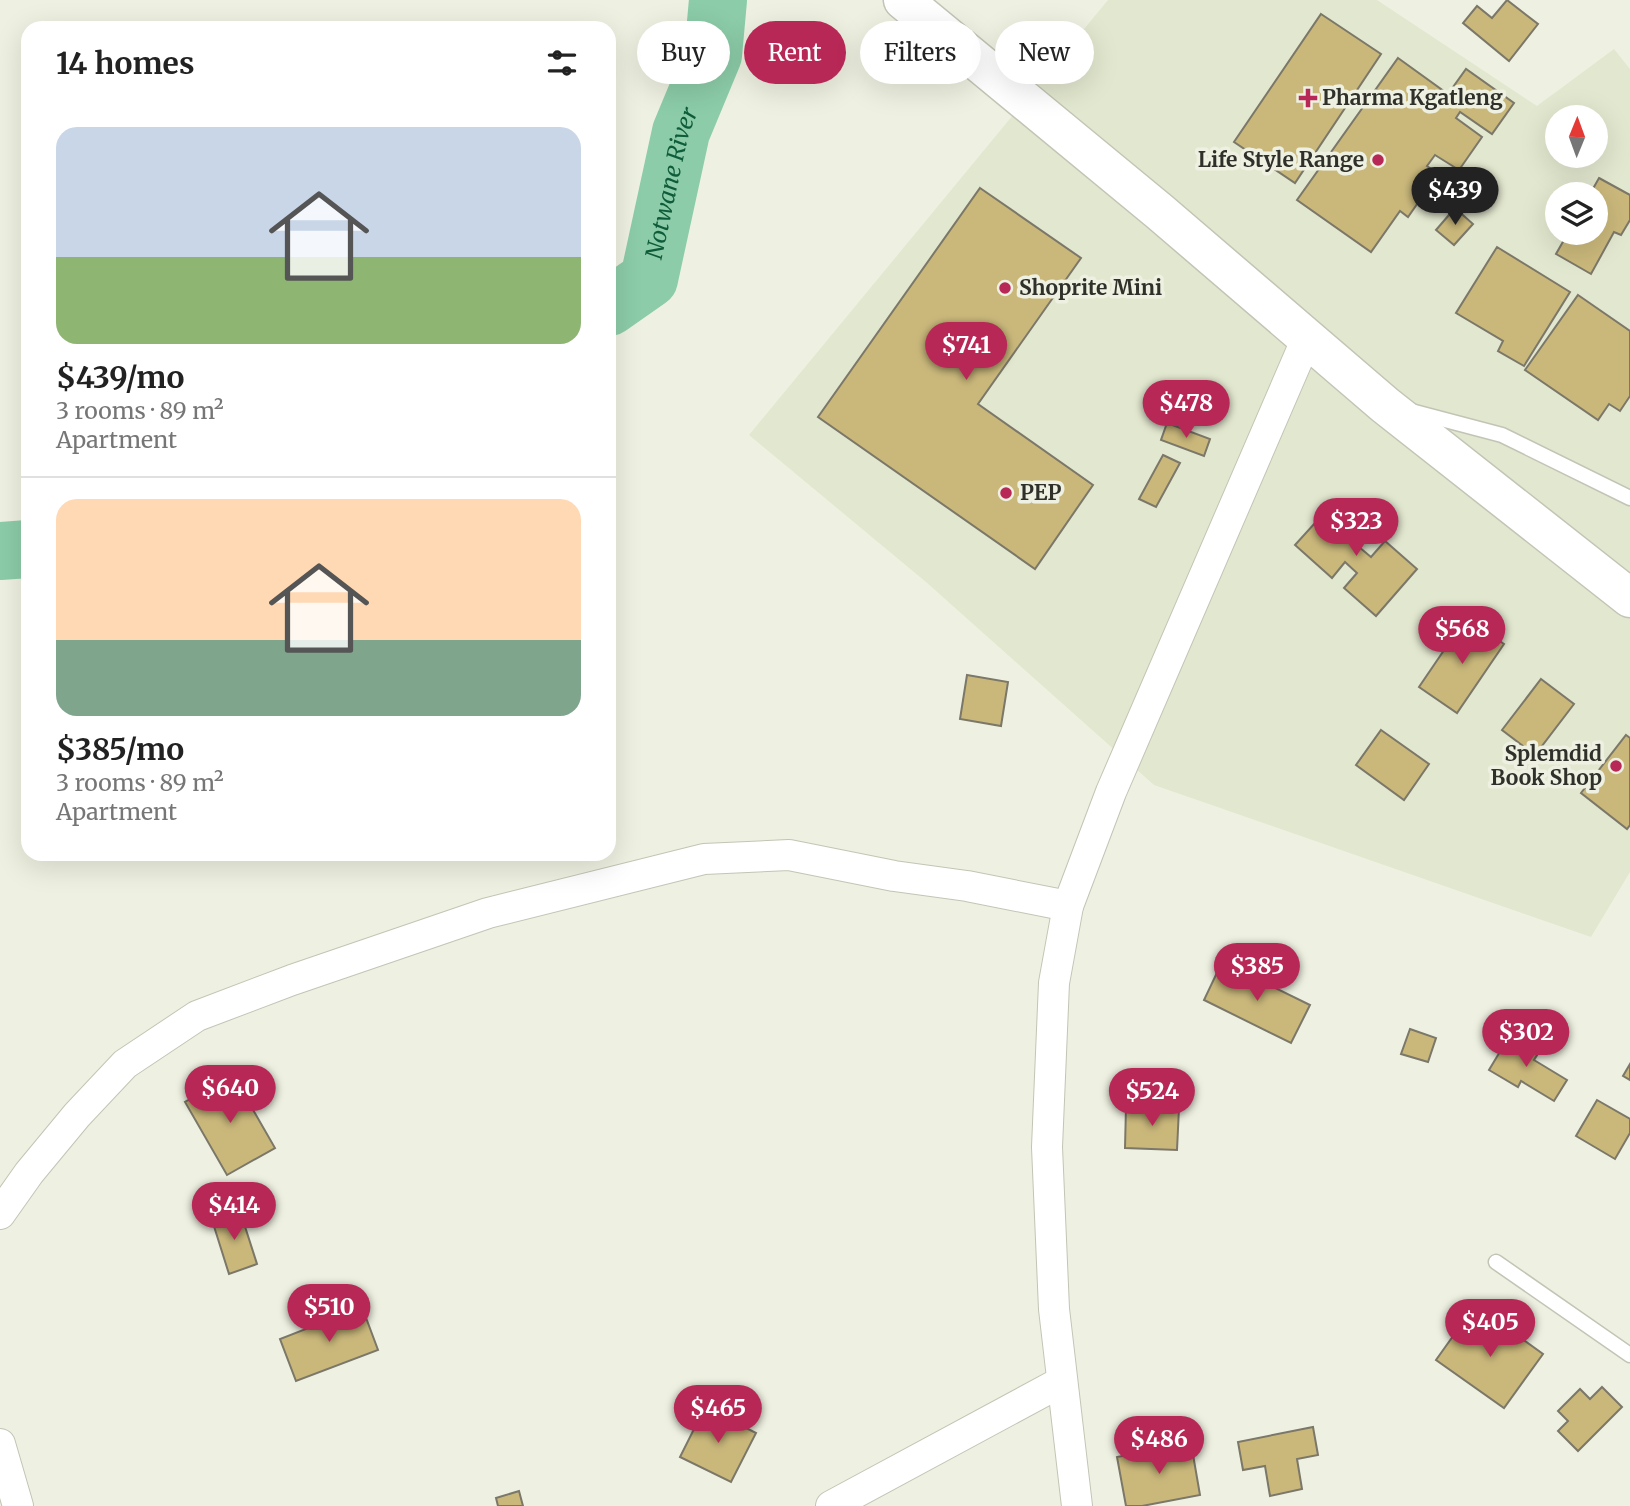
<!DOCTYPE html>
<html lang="en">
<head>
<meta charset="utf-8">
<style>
	body { margin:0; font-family:Merriweather,serif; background:#f6f6f6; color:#222; height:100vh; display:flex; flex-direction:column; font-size:26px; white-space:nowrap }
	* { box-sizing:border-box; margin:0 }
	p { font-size:23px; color:#767676 }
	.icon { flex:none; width:38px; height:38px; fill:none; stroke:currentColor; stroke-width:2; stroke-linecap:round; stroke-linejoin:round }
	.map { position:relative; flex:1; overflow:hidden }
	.sheet { position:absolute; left:21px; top:21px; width:595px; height:840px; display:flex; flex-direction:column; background:#fff; border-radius:21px; box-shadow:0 7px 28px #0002 }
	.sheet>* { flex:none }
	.top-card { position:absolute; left:637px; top:21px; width:665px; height:63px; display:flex; gap:14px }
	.needle { width:46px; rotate:1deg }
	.buttons { position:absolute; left:1545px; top:105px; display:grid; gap:14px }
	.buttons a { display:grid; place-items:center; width:63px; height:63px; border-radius:50%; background:#fff; box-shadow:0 7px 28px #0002; font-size:35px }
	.price { position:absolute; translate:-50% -60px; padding:0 16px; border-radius:24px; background:#b72857; color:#fff; font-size:23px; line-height:46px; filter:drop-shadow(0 2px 4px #0008) }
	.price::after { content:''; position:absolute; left:50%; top:42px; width:21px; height:16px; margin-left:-10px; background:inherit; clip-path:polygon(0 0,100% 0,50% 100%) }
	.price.selected { background:#222; color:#fff }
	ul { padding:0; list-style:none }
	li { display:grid; align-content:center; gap:14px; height:371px; padding:0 35px }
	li+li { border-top:2px solid #e0e0e0 }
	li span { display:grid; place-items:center; height:217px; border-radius:21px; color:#555 }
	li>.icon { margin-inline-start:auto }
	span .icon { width:126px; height:126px; fill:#fffc; stroke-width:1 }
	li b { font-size:30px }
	h2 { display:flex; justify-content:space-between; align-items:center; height:84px; padding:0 35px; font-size:30px }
	.pill { padding:0 24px; border-radius:32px; background:#fff; box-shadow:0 7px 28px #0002; font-size:24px; line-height:63px }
	.pill.selected { background:#b72857; color:#fff }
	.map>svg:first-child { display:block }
	.built { fill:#e2e7cf; fill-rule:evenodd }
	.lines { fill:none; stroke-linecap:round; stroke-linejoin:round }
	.river { stroke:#8ccca8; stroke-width:58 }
	.building { fill:#cab87b; stroke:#7b7769; stroke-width:2 }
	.service-casing { stroke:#c2c5b5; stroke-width:17 }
	.minor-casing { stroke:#c2c5b5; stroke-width:32 }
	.secondary-casing { stroke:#c2c5b5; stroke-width:41 }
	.service { stroke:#fff; stroke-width:14 }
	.minor { stroke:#fff; stroke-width:30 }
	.secondary { stroke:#fff; stroke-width:38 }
	.poi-dot { fill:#b72857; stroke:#eef1e1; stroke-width:2.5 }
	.labels { text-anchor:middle; stroke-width:7; stroke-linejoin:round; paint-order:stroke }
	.poi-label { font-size:21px; font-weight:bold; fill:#2f302a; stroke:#eef1e1; text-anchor:start }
	.water-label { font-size:23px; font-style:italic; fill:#0f5c3b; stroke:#eef1e1 }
</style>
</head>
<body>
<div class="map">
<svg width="1630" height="1506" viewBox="0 0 1630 1506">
	<rect width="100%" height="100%" fill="#eef1e1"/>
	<!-- built -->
	<path class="built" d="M1108,0H1377L1537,106L1614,49L1630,69V872L1591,937L1154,785L926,582L749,435ZM1558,117H1596V156H1558ZM1558,194H1596V233H1558Z"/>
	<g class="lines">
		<!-- river -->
		<g class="river">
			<path id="s1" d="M609,307L649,279L681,132L713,55L718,0"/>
			<path d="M0,551L28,549"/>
		</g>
	</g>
	<!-- building -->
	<g class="building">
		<path d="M1507,0L1538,24L1509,61L1463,23L1477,6L1492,18Z"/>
		<path d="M1321,14L1381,54L1295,183L1234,142Z"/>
		<path d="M1398,58L1448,94L1466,69L1514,103L1492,134L1460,112L1456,118L1482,137L1459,170L1435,155L1427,166L1438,174L1408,217L1400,211L1371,252L1297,200Z"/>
		<path d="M1599,178L1630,195V220L1621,235L1614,232L1591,274L1556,254L1568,233H1596V194H1590Z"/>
		<path d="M980,188L1081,258L978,404L1093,485L1035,569L818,417Z"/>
		<path d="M1455,208L1473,224L1454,245L1436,230Z"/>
		<path d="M1497,247L1570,292L1524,366L1498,351L1503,341L1456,313Z"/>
		<path d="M1578,295L1630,331V396L1620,411L1609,404L1598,420L1525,370Z"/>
		<path d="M1167,423L1210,439L1204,456L1161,440Z"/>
		<path d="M1163,455L1180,463L1156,507L1139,499Z"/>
		<path d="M1335,501L1371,533L1359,547L1371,557L1385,541L1417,569L1376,616L1344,588L1357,573L1345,562L1332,578L1295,545Z"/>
		<path d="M1466,618L1504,644L1457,713L1419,687Z"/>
		<path d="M967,675L1008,682L1001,726L960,719Z"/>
		<path d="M1541,679L1574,704L1535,755L1502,730Z"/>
		<path d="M1381,730L1429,764L1404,800L1356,765Z"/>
		<path d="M1626,735L1630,738V825L1627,829L1581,793Z"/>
		<path d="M1222,962L1310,1005L1291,1043L1204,1000Z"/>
		<path d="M1410,1029L1436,1038L1428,1062L1401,1054Z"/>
		<path d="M1510,1035L1539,1052L1534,1060L1567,1080L1554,1101L1521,1081L1518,1087L1489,1070Z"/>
		<path d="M1630,1064V1080L1623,1076Z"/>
		<path d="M233,1075L275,1148L227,1175L185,1102Z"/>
		<path d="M1597,1100L1630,1119V1133L1615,1159L1576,1136Z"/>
		<path d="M1126,1106L1179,1108L1177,1150L1125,1148Z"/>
		<path d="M240,1211L257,1264L229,1274L212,1220Z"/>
		<path d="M362,1307L378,1350L296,1381L280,1339Z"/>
		<path d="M1466,1318L1484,1331L1493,1318L1543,1354L1504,1408L1436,1360Z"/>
		<path d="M1602,1387L1622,1407L1578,1451L1558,1431L1568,1421L1558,1411L1580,1389L1590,1399Z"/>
		<path d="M705,1407L756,1433L731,1482L680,1457Z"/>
		<path d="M1313,1427L1318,1455L1297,1459L1302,1489L1270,1496L1265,1466L1243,1470L1238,1442Z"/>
		<path d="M1191,1443L1200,1495L1142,1506H1126L1117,1457Z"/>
		<path d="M519,1491L523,1506H498L496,1498Z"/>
	</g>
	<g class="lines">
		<defs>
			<g id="service">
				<path d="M1411,411L1502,435L1630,498"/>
				<path d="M1496,1262L1630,1355"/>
			</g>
			<g id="minor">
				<path d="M0,1214L29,1173L77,1115L125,1064L197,1016L292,980L488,913L704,859L789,855L894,876L967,886L1068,906"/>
				<path d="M0,1444L18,1506"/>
				<path d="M831,1506L1061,1382"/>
				<path d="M1077,1506L1054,1309L1047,1147L1054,983L1068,906L1111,792L1307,338"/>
			</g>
			<path id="secondary" d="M903,0L1160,212L1385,405L1630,598"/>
		</defs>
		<!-- service casing -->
		<use href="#service" class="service-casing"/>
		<!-- minor casing -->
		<use href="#minor" class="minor-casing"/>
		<!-- secondary casing -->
		<use href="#secondary" class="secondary-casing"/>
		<!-- service -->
		<use href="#service" class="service"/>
		<!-- minor -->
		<use href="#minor" class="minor"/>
		<!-- secondary -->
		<use href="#secondary" class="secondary"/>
	</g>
	<!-- markers -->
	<g class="poi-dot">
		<path d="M1304.5 87.5h7v7h7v7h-7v7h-7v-7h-7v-7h7z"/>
		<circle cx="1378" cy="160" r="7"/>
		<circle cx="1005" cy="288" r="7"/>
		<circle cx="1006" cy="493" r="7"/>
		<circle cx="1616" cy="766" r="7"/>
	</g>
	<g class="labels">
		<!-- poi labels -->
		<g class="poi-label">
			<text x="1322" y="105">Pharma Kgatleng</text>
			<text x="1364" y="167" text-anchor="end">Life Style Range</text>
			<text x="1019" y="295">Shoprite Mini</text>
			<text x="1020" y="500">PEP</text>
			<text x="1602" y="761" text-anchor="end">Splemdid<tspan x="1602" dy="24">Book Shop</tspan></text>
		</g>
		<!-- water labels -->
		<g class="water-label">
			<text dy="8" stroke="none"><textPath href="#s1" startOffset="147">Notwane River</textPath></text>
		</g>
	</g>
</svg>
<div class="buttons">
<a><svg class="needle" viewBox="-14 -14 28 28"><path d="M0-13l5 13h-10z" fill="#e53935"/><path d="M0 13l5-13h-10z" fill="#767676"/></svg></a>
<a><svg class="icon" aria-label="layers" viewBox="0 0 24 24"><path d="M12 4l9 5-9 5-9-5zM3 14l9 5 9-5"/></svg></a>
</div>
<b class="price selected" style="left:1455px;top:227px">$439</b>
<b class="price" style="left:966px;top:382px">$741</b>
<b class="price" style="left:1186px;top:440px">$478</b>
<b class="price" style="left:1356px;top:558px">$323</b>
<b class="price" style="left:1462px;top:666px">$568</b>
<b class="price" style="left:1257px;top:1003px">$385</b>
<b class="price" style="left:1526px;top:1069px">$302</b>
<b class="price" style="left:230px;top:1125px">$640</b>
<b class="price" style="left:1152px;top:1128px">$524</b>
<b class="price" style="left:234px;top:1242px">$414</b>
<b class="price" style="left:329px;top:1344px">$510</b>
<b class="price" style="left:1490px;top:1359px">$405</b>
<b class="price" style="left:718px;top:1445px">$465</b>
<b class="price" style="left:1159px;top:1476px">$486</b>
<div class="top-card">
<a class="pill">Buy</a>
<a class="pill selected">Rent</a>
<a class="pill">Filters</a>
<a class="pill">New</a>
</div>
<section class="sheet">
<h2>14 homes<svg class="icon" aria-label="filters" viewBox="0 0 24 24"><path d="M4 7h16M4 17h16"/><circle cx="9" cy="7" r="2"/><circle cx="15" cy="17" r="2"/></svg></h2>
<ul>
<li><span style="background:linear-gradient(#c9d6e8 60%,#8fb573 0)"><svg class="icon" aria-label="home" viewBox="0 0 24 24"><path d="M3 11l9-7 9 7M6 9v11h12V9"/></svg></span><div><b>$439/mo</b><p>3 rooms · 89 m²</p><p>Apartment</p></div></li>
<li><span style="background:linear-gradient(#ffd9b3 65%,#7fa58c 0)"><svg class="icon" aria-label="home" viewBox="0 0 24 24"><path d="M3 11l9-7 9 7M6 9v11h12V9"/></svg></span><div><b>$385/mo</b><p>3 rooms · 89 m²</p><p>Apartment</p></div></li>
</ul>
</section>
</div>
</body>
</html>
